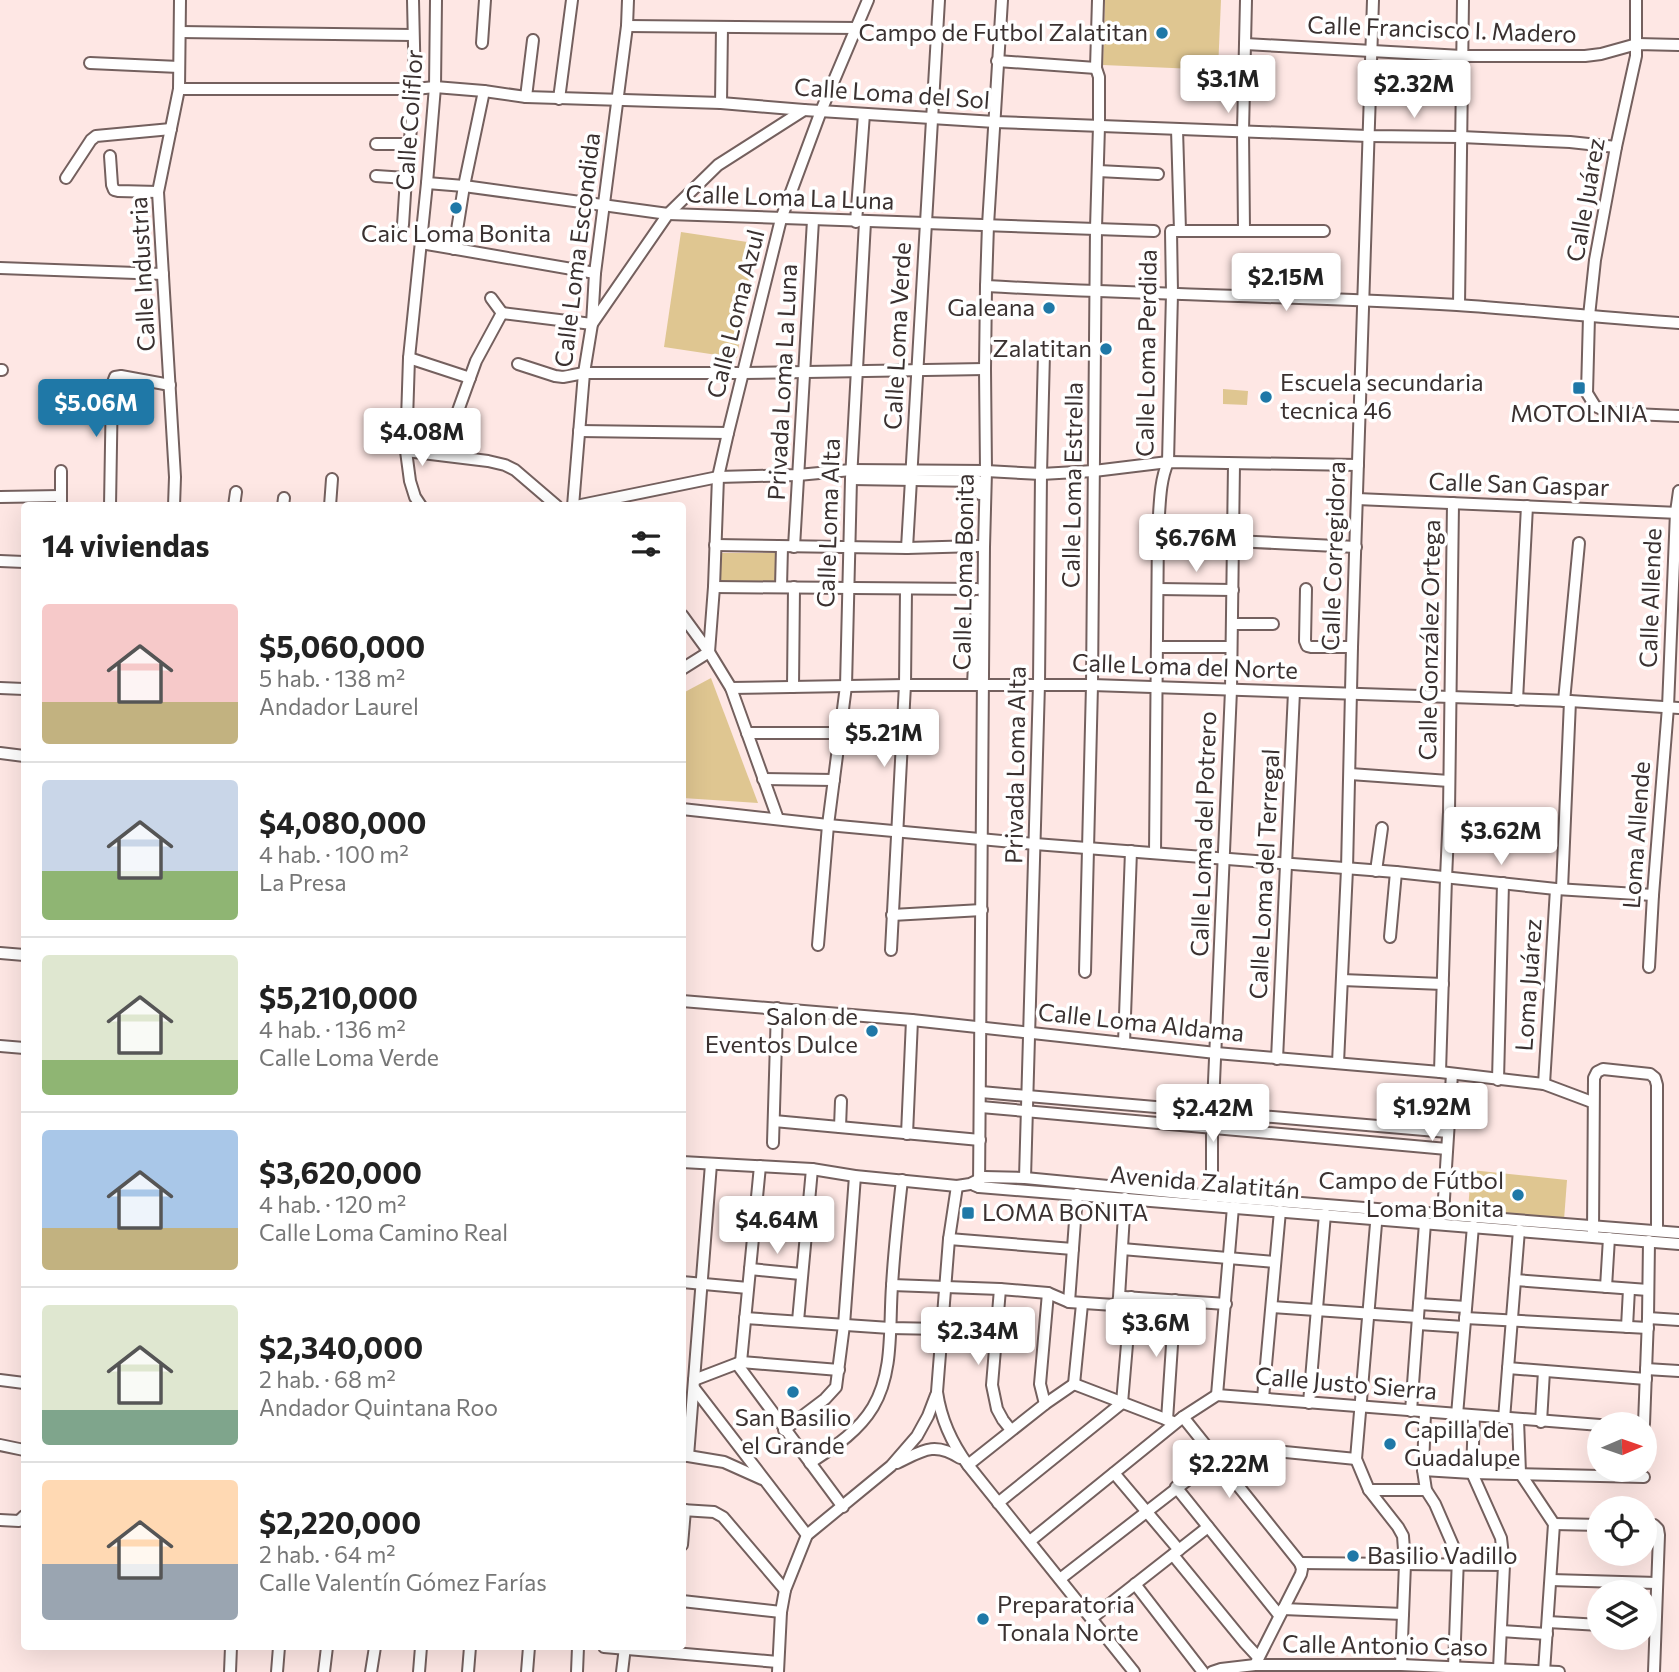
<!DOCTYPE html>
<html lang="es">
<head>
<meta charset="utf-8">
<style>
	body { margin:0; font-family:Commissioner,sans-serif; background:#f2f2f2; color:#222; height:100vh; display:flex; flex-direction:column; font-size:26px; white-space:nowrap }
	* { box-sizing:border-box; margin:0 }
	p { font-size:23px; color:#767676 }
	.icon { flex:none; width:38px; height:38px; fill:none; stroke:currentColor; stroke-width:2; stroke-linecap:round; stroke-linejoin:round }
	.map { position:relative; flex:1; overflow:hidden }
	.drawer { position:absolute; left:21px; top:502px; width:665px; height:1148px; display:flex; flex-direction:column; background:#fff; border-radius:7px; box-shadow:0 7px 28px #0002 }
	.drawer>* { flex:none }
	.needle { width:46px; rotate:88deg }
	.controls { position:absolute; left:1587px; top:1412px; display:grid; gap:14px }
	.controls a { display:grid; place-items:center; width:70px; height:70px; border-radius:50%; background:#fff; box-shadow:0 7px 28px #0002; font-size:35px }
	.price { position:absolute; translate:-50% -60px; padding:0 16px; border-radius:7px; background:#fff; color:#222; font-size:23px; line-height:46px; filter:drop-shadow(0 2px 4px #0008) }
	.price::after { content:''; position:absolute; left:50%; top:42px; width:21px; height:16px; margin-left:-10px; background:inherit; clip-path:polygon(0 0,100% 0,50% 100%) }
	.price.current { background:#1f78a7; color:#fff }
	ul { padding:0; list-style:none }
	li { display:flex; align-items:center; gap:21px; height:175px; padding:0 21px }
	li+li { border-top:2px solid #e0e0e0 }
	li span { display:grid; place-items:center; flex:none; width:196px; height:140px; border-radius:7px; color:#555 }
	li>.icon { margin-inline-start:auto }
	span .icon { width:84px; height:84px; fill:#fffc; stroke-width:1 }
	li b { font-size:30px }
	h2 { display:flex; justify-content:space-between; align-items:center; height:84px; padding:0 21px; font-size:30px }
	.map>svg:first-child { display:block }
	.green { fill:#dfc691 }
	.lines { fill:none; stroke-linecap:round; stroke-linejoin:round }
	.minor-casing { stroke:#74605e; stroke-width:14 }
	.minor { stroke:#fff; stroke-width:10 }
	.poi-dot { fill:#1f78a7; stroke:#fff; stroke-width:2.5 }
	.labels { text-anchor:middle; stroke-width:7; stroke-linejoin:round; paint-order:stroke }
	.street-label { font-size:24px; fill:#3a3130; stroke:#fff }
	.poi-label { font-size:24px; fill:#3a3130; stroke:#fff; text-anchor:end }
</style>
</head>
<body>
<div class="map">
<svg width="1679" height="1672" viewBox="0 0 1679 1672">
	<rect width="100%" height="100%" fill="#fee7e4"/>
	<!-- green -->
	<g class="green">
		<path d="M1105,0H1221L1218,70L1103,65Z"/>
		<path d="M681,232L754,243L737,358L664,347Z"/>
		<path d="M1223,389L1248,391L1247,405L1223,404Z"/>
		<path d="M719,553H780V585H718Z"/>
		<path d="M711,678L758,803L683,798V693Z"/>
		<path d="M1471,1170L1567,1180L1564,1220L1468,1211Z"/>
	</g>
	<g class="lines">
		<defs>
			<g id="minor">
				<path d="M1636,0V56L1616,147L1595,260L1589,316L1587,393L1595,406L1610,413L1679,416"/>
				<path d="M627,26L858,28"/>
				<path d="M180,32L413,35"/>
				<path d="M482,43L485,0"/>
				<path d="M1245,44L1462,56H1585L1601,54L1637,44L1679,45"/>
				<path d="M997,61L1096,68"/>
				<path d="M90,63L179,67"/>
				<path d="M179,89H415L435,87L484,91L526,97L721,103L804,110L995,122L1368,136L1461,137L1570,142L1616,147"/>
				<path d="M526,97L533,40"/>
				<path d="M559,99L572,0"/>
				<path d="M721,103L722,27"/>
				<path d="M1177,129L1180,231"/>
				<path d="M376,144H410"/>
				<path d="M110,156L112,185L114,190L118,191L158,192"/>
				<path d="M1098,171L1158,174"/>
				<path d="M376,176L406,178"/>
				<path d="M66,178L91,140L96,136L171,129"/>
				<path d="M427,183L464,186L668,214L1154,231"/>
				<path d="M856,222L864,114"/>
				<path d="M403,225L406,178L415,89L413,0"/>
				<path d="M1244,230L1243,131L1246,0"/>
				<path d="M421,243L595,273"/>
				<path d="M454,249L464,186L484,91"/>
				<path d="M0,268L163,274"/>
				<path d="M986,286C1143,295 1300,296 1457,305C1531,310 1605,318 1679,323"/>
				<path d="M491,298L502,313"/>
				<path d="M1459,305L1463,0"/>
				<path d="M502,313L592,324L668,214L718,165L804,110"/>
				<path d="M409,358L470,378"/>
				<path d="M518,364L555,376L563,377L584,373H743L985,369"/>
				<path d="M0,370H2"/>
				<path d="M579,431L728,433"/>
				<path d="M406,451L488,461L505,465L515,470L557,506"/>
				<path d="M442,455L476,361L502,313"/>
				<path d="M851,479L978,481L980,494"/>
				<path d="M0,497L61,496"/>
				<path d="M1357,499L1679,513"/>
				<path d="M61,506V471"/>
				<path d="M110,506L112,385L115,377L121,376L170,385"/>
				<path d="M174,506L175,477L158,192L179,89L180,0"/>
				<path d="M234,506L236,492"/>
				<path d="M283,506L284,498"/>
				<path d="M330,506L332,479"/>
				<path d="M421,506L415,497L410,481L406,451L409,358L427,183L435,87L436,0"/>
				<path d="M573,506L584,373L592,324L595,273L627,26L628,0"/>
				<path d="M576,506L718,477L798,475L851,470L986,471L1041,474L1094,471L1168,462L1358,465"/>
				<path d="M1158,529H1234"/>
				<path d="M1234,541L1356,547"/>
				<path d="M715,545L907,548L978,546"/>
				<path d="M794,547L813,220"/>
				<path d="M907,548L939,0"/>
				<path d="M0,561L24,562"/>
				<path d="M714,587L977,589"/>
				<path d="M781,587L782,547"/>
				<path d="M1158,589L1233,590"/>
				<path d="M1306,589L1305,641L1307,646L1311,647H1352"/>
				<path d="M682,615L709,652L731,688L778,819"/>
				<path d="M1232,624H1273"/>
				<path d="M1157,647H1231"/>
				<path d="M682,669L709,652L714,587L718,477L728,433L781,219L821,111L868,0"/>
				<path d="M973,685L977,601"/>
				<path d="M793,687L794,587"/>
				<path d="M0,688L24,689"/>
				<path d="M731,688L905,685H1092L1570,701L1679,708"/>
				<path d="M1517,700L1527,506"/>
				<path d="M1564,701L1579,543"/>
				<path d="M747,733H840"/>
				<path d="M0,753L24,756"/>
				<path d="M1350,774L1449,781"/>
				<path d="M763,779L834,780"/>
				<path d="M682,809L828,825L1035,844L1396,872L1556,889L1653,895"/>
				<path d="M1155,853L1158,529C1160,507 1159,483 1168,462L1172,293L1171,231H1324"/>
				<path d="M1376,871L1382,828"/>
				<path d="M1562,889L1570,701"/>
				<path d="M892,915L982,910"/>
				<path d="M1390,937L1396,872"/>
				<path d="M818,945L828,825L846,686L851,479L865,222"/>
				<path d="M891,950L905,685L906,589"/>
				<path d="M0,953L24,955"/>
				<path d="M1649,967L1653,895L1668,707L1676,512L1679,491"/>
				<path d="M1085,972L1092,685L1096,228L1099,126V77L1096,68L1098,0"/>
				<path d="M1342,980L1443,984"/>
				<path d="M682,1001L912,1020L1216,1053L1440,1072L1544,1084L1592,1102"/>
				<path d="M1124,1043L1131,851"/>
				<path d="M0,1046L24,1048"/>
				<path d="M1277,1059L1294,692"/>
				<path d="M1338,1063L1347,869L1352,647L1373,0"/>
				<path d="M1440,1072L1446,878L1449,812L1453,503"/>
				<path d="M1498,1080L1503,883"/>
				<path d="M1544,1084L1556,889"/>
				<path d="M981,1092L1448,1132"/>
				<path d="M981,1107L1447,1149"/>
				<path d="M774,1121L980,1140"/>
				<path d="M840,1127L841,1101"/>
				<path d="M907,1134L912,1020"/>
				<path d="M773,1143L777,1008"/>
				<path d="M682,1162L812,1169L855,1176L957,1186L970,1184L984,1177L1025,1178L1212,1196L1679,1233"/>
				<path d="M1025,1178L1039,684L1041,474L1044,353"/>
				<path d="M974,1185L979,1187L1679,1244"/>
				<path d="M957,1186L949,1239L937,1392C941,1420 951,1442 968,1465L1134,1672"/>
				<path d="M979,1187L984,547L986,471L985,369L986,286L988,225L1002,0"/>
				<path d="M1212,1205V1128L1231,690L1234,464"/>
				<path d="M1377,1212L1356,1459L1369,1490L1398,1527L1403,1536L1405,1564L1401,1665"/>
				<path d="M1443,1214L1452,1074"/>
				<path d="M1593,1234L1594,1078L1597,1072L1603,1069L1650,1074L1655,1078L1657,1085V1231"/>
				<path d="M949,1239L1073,1249"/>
				<path d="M1122,1249L1275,1262"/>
				<path d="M750,1269L801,1274"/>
				<path d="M1515,1280L1648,1290"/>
				<path d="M682,1282L748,1288"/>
				<path d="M892,1285L1000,1289L1048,1293L1069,1302L1114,1305L1118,1302L1119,1297L1125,1198"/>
				<path d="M1606,1287L1609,1238"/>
				<path d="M1000,1289L992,1385L997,1409L1003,1420L1011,1430"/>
				<path d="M1124,1297L1226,1304"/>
				<path d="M1069,1302L1077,1194"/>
				<path d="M1419,1304L1466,1307"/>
				<path d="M1272,1307L1418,1317"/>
				<path d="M745,1318L890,1328L942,1329"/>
				<path d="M1465,1318L1648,1328"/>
				<path d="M1648,1318L1679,1320"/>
				<path d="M798,1321L812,1169"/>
				<path d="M1418,1324L1464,1327"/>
				<path d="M1627,1327L1629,1289"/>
				<path d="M741,1362L760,1166"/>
				<path d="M737,1364L843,1507"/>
				<path d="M1508,1368L1646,1379"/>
				<path d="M1646,1369L1679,1371"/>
				<path d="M0,1380L24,1383"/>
				<path d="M694,1380L741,1362L839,1370"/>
				<path d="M1074,1384L1173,1422"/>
				<path d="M1074,1384L1082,1304"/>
				<path d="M694,1388L807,1535"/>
				<path d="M1217,1395L1233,1207"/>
				<path d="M1263,1398L1280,1211"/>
				<path d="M1309,1403L1325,1214"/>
				<path d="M1045,1404L1040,1384L1048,1293"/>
				<path d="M1411,1411L1425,1223"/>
				<path d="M1425,1412L1423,1470L1426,1490L1435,1504L1458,1557L1454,1667"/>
				<path d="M1457,1415L1473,1226"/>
				<path d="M1474,1416L1472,1473L1501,1538L1504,1565L1499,1669"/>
				<path d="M1183,1417L1300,1563L1302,1569L1301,1574L1255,1665"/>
				<path d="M1504,1419L1519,1230"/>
				<path d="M1167,1420L1175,1300"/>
				<path d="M1518,1420L1520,1473L1554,1524L1544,1672"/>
				<path d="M1541,1422L1544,1371"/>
				<path d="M1644,1424L1648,1318L1649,1241"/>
				<path d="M784,1430L825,1399L836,1387L844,1325L855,1176"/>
				<path d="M0,1445L24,1450"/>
				<path d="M682,1455L724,1462L762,1479"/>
				<path d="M688,1456L711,1164"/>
				<path d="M810,1463C834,1447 858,1432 873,1407C894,1372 889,1326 892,1286C894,1251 898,1215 902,1180"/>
				<path d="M897,1463C922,1451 934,1441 960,1458"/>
				<path d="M968,1465L1045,1404L1074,1384"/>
				<path d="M1423,1470L1472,1473L1644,1477"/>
				<path d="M1114,1473L1179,1550"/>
				<path d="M1176,1487L1279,1615"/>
				<path d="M1369,1490H1426"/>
				<path d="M998,1503L1122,1403L1131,1297"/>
				<path d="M682,1510L714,1512L723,1517L785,1590"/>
				<path d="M0,1520L19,1521L24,1516"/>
				<path d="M1554,1524L1600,1525"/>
				<path d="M1645,1525H1654L1658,1529L1659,1535L1654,1672"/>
				<path d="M1030,1541L1183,1417L1217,1395L1600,1425"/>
				<path d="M682,1545L685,1510"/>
				<path d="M1173,1555L1245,1643L1258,1657"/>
				<path d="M1300,1563L1504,1565"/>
				<path d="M1060,1579L1216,1458L1236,1449L1244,1448L1356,1459"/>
				<path d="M1551,1580L1657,1583"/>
				<path d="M1135,1584L1203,1672"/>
				<path d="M682,1601L781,1612"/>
				<path d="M1283,1609L1403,1614"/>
				<path d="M1092,1618L1208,1527"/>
				<path d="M1548,1622L1600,1625"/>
				<path d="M1501,1631L1547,1634"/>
				<path d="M604,1647L778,1662"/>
				<path d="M230,1672L231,1647"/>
				<path d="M277,1672L279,1647"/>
				<path d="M324,1672L327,1647"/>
				<path d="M371,1672L375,1647"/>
				<path d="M419,1672L421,1647"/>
				<path d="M468,1672L470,1647"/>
				<path d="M527,1672L529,1647"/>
				<path d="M577,1672L578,1647"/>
				<path d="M622,1672L625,1647"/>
				<path d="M778,1672L781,1612L785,1590L807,1535L891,1466L917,1436L928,1416L936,1395"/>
				<path d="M1212,1672L1221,1669L1255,1665H1401L1559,1672"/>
			</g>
		</defs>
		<!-- minor casing -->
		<use href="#minor" class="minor-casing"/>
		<!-- minor -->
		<use href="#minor" class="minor"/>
	</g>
	<!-- markers -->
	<g class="poi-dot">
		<circle cx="1162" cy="33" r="7"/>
		<circle cx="456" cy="208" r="7"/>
		<circle cx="1049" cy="308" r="7"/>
		<circle cx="1106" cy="349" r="7"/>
		<rect x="1572" y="381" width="14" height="14" rx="3.5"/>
		<circle cx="1266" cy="397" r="7"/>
		<circle cx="872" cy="1031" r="7"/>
		<circle cx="1518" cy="1195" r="7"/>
		<rect x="961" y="1206" width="14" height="14" rx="3.5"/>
		<circle cx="793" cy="1392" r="7"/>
		<circle cx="1390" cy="1444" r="7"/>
		<circle cx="1353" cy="1556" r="7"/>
		<circle cx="983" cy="1619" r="7"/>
	</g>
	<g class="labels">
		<!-- street labels -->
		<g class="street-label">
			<text transform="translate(1442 30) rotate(2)" y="8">Calle Francisco I. Madero</text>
			<text transform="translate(892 94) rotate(4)" y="8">Calle Loma del Sol</text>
			<text transform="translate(410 120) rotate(-86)" y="8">Calle Coliflor</text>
			<text transform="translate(790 198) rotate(2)" y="8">Calle Loma La Luna</text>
			<text transform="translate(1586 200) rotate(-80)" y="8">Calle Juárez</text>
			<text transform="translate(578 250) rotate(-83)" y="8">Calle Loma Escondida</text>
			<text transform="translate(143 274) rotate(-93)" y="8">Calle Industria</text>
			<text transform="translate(736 314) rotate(-76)" y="8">Calle Loma Azul</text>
			<text transform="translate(898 336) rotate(-87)" y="8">Calle Loma Verde</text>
			<text transform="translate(1147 353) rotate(-89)" y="8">Calle Loma Perdida</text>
			<text transform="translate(783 382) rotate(-87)" y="8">Privada Loma La Luna</text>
			<text transform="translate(1073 485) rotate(-89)" y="8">Calle Loma Estrella</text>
			<text transform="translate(1519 485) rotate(2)" y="8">Calle San Gaspar</text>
			<text transform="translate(829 523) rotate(-88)" y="8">Calle Loma Alta</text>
			<text transform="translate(1334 556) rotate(-88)" y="8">Calle Corregidora</text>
			<text transform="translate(964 572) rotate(-89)" y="8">Calle Loma Bonita</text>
			<text transform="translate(1651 598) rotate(-88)" y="8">Calle Allende</text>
			<text transform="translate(1430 640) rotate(-89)" y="8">Calle González Ortega</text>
			<text transform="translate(1185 667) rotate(2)" y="8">Calle Loma del Norte</text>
			<text transform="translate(1016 765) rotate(-89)" y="8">Privada Loma Alta</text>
			<text transform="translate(1204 834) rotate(-88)" y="8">Calle Loma del Potrero</text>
			<text transform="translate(1637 835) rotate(-86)" y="8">Loma Allende</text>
			<text transform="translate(1265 874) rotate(-87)" y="8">Calle Loma del Terregal</text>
			<text transform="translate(1529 985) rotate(-86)" y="8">Loma Juárez</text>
			<text transform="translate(1141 1023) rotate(6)" y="8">Calle Loma Aldama</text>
			<text transform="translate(1205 1183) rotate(5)" y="8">Avenida Zalatitán</text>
			<text transform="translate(1346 1384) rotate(5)" y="8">Calle Justo Sierra</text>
			<text transform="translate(1385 1646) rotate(1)" y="8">Calle Antonio Caso</text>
		</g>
		<!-- poi labels -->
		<g class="poi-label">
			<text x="1148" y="41">Campo de Futbol Zalatitan</text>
			<text x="456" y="242" text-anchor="middle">Caic Loma Bonita</text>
			<text x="1035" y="316">Galeana</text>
			<text x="1092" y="357">Zalatitan</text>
			<text x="1280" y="391" text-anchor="start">Escuela secundaria<tspan x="1280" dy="28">tecnica 46</tspan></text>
			<text x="1579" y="422" text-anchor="middle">MOTOLINIA</text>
			<text x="858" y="1025">Salon de<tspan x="858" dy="28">Eventos Dulce</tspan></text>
			<text x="1504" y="1189">Campo de Fútbol<tspan x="1504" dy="28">Loma Bonita</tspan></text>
			<text x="982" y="1221" text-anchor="start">LOMA BONITA</text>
			<text x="793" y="1426" text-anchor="middle">San Basilio<tspan x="793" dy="28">el Grande</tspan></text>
			<text x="1404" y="1438" text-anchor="start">Capilla de<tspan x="1404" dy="28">Guadalupe</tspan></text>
			<text x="1367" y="1564" text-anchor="start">Basilio Vadillo</text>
			<text x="997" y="1613" text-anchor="start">Preparatoria<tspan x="997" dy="28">Tonala Norte</tspan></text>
		</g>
	</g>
</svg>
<div class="controls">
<a><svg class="needle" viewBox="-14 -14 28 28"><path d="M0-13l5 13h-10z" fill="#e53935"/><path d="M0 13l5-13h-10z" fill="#767676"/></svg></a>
<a><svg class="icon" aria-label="locate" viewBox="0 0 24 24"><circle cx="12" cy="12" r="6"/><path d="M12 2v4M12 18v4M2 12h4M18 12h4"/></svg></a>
<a><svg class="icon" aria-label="layers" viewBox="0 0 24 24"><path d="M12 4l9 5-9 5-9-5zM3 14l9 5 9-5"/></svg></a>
</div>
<b class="price" style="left:1228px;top:115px">$3.1M</b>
<b class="price" style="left:1414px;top:120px">$2.32M</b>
<b class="price" style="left:1286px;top:313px">$2.15M</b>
<b class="price current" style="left:96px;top:439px">$5.06M</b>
<b class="price" style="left:422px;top:468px">$4.08M</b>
<b class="price" style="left:1196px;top:574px">$6.76M</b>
<b class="price" style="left:884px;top:769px">$5.21M</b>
<b class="price" style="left:1501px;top:867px">$3.62M</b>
<b class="price" style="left:1432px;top:1143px">$1.92M</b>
<b class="price" style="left:1213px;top:1144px">$2.42M</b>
<b class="price" style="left:777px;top:1256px">$4.64M</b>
<b class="price" style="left:1156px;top:1359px">$3.6M</b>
<b class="price" style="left:978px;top:1367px">$2.34M</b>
<b class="price" style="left:1229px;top:1500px">$2.22M</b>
<section class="drawer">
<h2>14 viviendas<svg class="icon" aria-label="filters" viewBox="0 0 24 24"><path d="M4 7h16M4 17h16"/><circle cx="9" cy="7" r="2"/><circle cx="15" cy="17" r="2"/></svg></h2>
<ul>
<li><span style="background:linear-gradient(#f6c9c9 70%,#c2b280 0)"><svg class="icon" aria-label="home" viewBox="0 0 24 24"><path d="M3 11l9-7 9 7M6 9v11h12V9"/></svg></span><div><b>$5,060,000</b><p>5 hab. · 138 m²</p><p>Andador Laurel</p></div></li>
<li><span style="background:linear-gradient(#c9d6e8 65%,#8fb573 0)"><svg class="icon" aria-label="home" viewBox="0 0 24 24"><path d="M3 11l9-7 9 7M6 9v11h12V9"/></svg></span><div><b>$4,080,000</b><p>4 hab. · 100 m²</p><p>La Presa</p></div></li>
<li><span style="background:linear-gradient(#dfe7d0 75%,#8fb573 0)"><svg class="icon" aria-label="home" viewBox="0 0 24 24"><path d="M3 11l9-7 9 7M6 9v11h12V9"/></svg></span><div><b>$5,210,000</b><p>4 hab. · 136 m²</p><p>Calle Loma Verde</p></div></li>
<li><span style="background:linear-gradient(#a9c7e8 70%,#c2b280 0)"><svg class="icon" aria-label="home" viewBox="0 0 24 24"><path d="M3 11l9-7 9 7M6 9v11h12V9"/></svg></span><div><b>$3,620,000</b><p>4 hab. · 120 m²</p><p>Calle Loma Camino Real</p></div></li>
<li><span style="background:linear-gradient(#dfe7d0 75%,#7fa58c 0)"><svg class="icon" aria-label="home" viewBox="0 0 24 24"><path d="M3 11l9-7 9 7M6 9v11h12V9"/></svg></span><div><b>$2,340,000</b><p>2 hab. · 68 m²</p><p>Andador Quintana Roo</p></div></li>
<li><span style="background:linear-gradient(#ffd9b3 60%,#9aa5b1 0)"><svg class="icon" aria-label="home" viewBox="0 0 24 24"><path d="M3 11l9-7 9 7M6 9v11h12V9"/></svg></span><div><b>$2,220,000</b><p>2 hab. · 64 m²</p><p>Calle Valentín Gómez Farías</p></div></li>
</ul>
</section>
</div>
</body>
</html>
